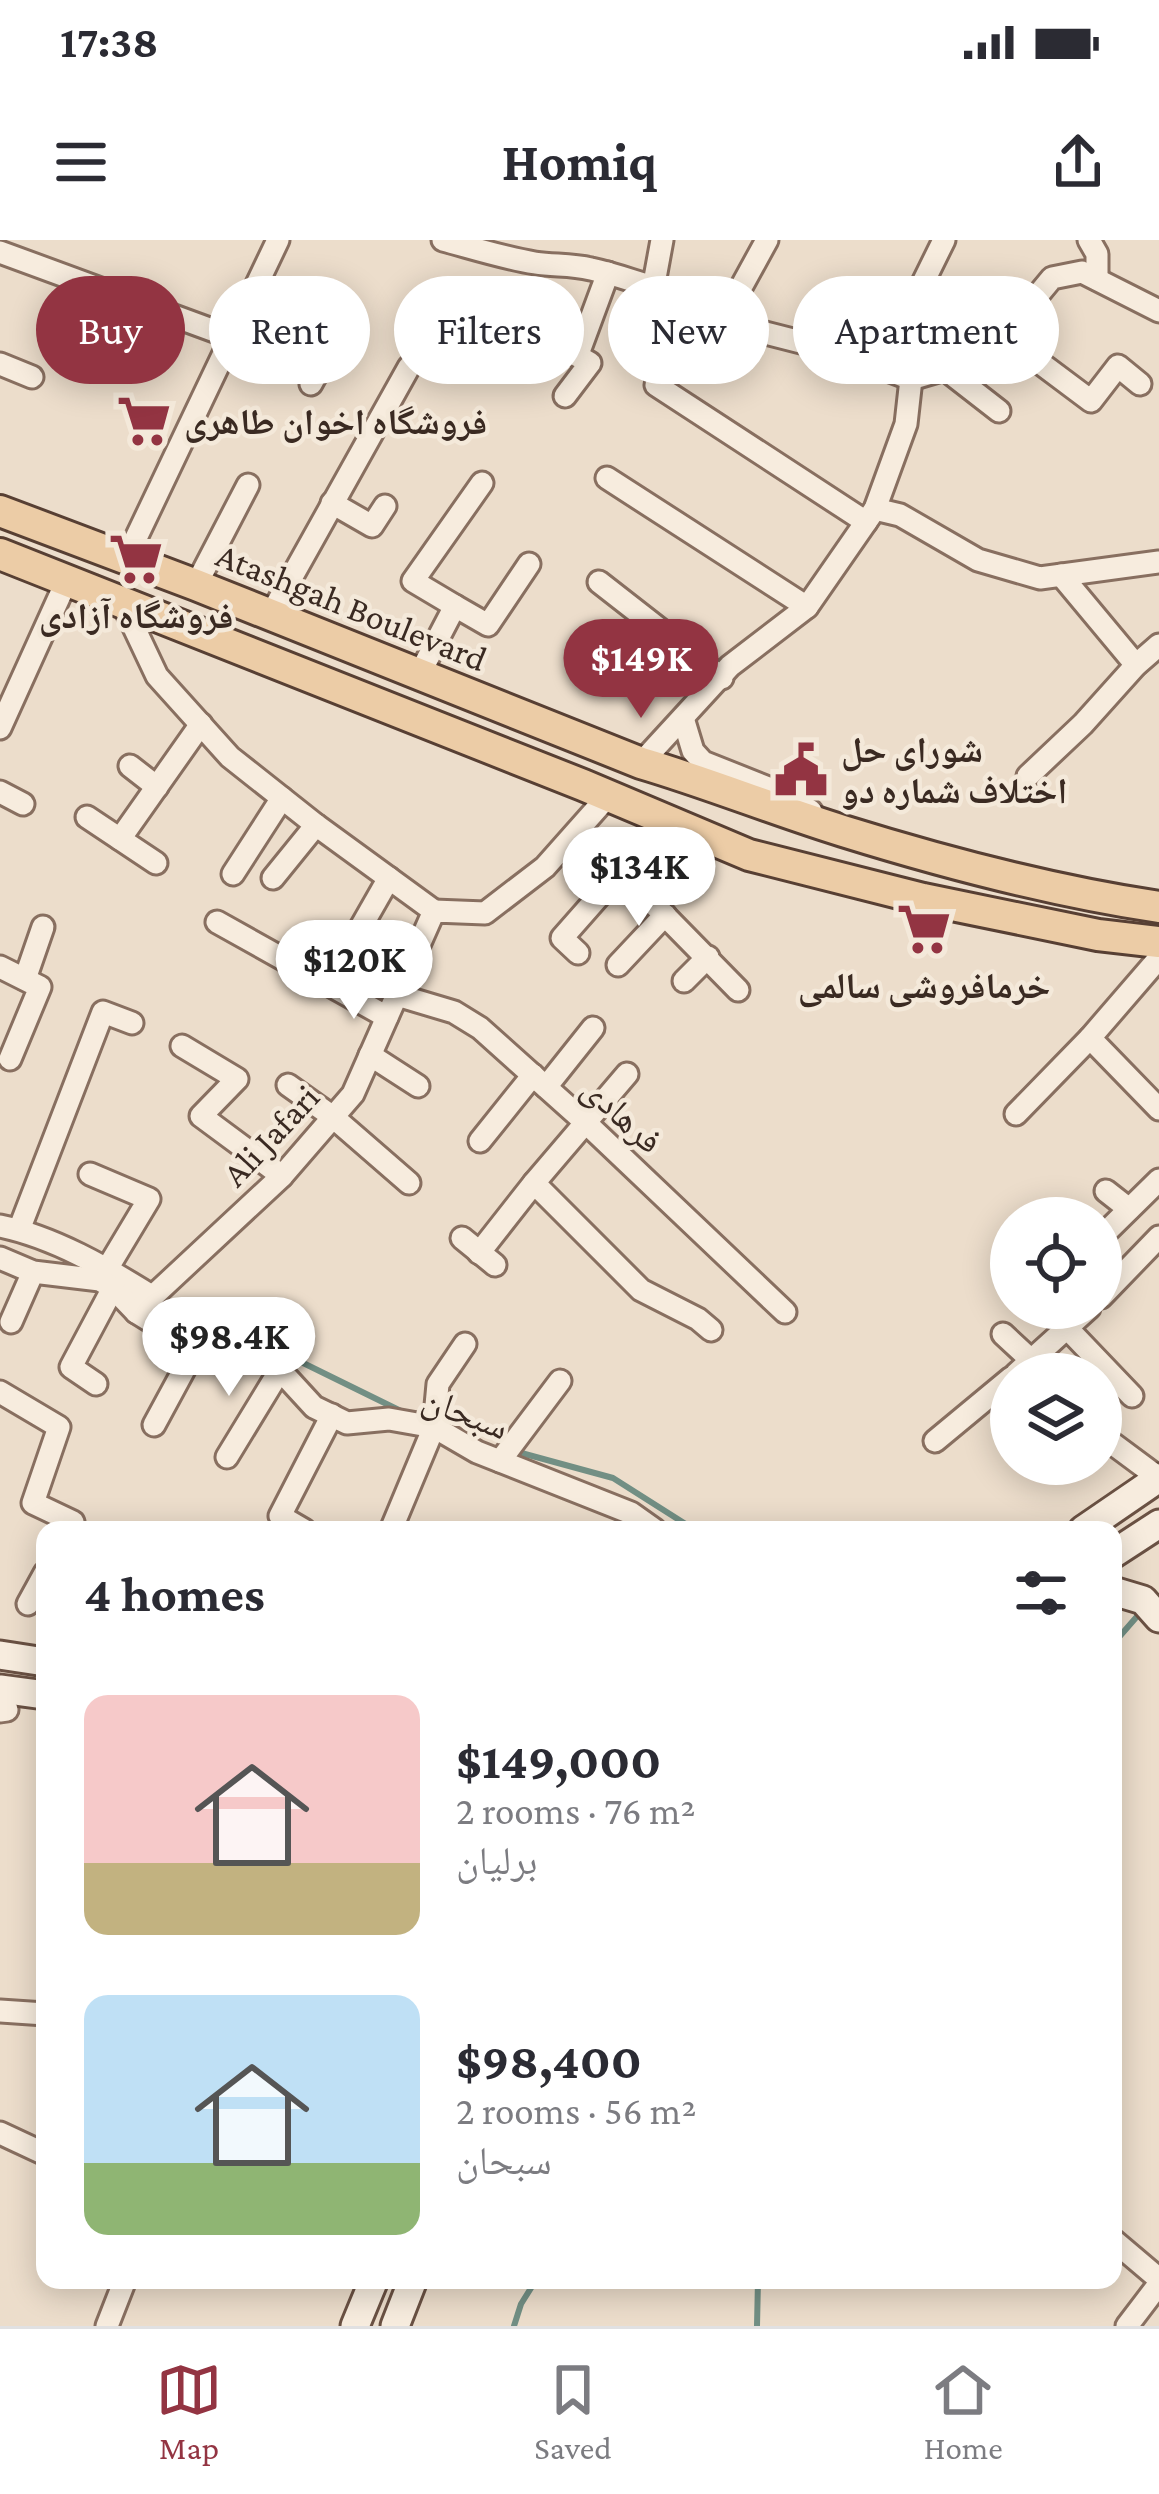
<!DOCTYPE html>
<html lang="en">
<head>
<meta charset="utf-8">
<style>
	body { margin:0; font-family:"Crimson Pro","Noto Naskh Arabic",serif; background:#f2f2f3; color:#2b2b33; height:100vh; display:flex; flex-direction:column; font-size:45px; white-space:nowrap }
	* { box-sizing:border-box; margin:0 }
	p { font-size:39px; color:#7c7c81 }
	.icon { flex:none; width:66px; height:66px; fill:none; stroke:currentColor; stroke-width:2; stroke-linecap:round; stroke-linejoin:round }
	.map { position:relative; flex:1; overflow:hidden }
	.details { position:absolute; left:36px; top:1281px; width:1086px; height:768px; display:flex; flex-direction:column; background:#fff; border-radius:24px; box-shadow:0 6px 30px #0003 }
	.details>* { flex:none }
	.guide { position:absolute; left:36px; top:36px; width:1089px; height:108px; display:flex; gap:24px }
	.fabs { position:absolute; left:990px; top:957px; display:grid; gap:24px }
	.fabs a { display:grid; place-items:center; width:132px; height:132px; border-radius:50%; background:#fff; box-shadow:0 6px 30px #0003; font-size:60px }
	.price { position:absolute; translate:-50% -102px; padding:0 27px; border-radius:42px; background:#fff; color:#222; font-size:39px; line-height:78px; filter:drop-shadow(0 3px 6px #0008) }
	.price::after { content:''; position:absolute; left:50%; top:72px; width:36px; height:27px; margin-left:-18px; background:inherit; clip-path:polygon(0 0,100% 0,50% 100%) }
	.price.selected { background:#933442; color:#fff }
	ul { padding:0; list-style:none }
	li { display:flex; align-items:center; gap:36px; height:300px; padding:0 48px }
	li span { display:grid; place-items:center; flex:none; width:336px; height:240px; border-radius:24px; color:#555 }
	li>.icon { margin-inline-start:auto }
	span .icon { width:144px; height:144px; fill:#fffc; stroke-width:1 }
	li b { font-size:51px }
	h2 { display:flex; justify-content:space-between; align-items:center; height:144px; padding:0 48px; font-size:51px }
	.pill { padding:0 42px; border-radius:54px; background:#fff; box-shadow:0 6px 30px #0003; font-size:42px; line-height:108px }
	.pill.selected { background:#933442; color:#fff }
	.status { display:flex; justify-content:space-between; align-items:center; height:84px; padding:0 60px; background:#fff; direction:ltr }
	.status svg { height:33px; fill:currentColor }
	header { display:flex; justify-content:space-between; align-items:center; height:156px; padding:0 48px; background:#fff; font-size:54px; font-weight:700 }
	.menu { display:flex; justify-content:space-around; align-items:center; height:168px; border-top:3px solid #e1e1e2; background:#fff; font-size:33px; color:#7c7c81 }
	.menu a { display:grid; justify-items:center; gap:6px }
	.menu .selected { color:#933442 }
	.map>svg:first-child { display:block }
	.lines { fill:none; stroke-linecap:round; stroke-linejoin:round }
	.stream { stroke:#728f84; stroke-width:6 }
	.street-casing { stroke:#886f60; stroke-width:27 }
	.secondary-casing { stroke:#6a5143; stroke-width:33 }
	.primary-casing { stroke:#573f33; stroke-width:36 }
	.street { stroke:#f7ecde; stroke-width:21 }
	.secondary { stroke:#f7ecde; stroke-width:27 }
	.primary { stroke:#eccca6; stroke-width:30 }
	.labels { text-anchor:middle; stroke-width:9; stroke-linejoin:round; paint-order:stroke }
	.poi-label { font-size:36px; font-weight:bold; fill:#3a2a22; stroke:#f4e9da; text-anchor:start }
	.street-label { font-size:36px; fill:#3a2a22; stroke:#f4e9da }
</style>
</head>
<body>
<div class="status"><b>17:38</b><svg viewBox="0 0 49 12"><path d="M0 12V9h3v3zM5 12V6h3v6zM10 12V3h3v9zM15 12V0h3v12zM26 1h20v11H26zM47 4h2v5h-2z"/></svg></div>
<header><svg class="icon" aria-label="menu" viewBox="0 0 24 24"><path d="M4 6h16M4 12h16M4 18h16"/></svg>Homiq<svg class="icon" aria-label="share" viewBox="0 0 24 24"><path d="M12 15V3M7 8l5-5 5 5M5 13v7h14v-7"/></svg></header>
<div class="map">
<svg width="1159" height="2086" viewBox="0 0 1159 2086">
	<rect width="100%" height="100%" fill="#ecddcb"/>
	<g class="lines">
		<!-- stream -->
		<g class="stream">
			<path d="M264,1110L295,1119L405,1173"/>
			<path d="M514,1211L613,1238L695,1290"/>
			<path d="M1113,1404L1140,1373"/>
			<path d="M514,2086L521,2064L536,2040"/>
			<path d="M757,2086L758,2040"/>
		</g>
		<defs>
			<g id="street">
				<path d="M443,0C473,8 504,18 535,23C555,26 570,24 591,29C633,38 656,53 701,54L722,82L840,112L911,139"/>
				<path d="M1089,0L1097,14V39"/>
				<path d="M0,12L231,97"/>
				<path d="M653,49L662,0"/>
				<path d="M248,60L337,97L311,144"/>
				<path d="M722,82L767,0"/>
				<path d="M1004,96L1091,161L1118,126L1140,144"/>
				<path d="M562,107L590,123L565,156"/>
				<path d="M578,114L608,33"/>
				<path d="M0,124L32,137"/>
				<path d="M881,128L944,0"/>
				<path d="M945,129L999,171"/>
				<path d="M911,139L962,124L1004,96L1052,38L1082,32L1159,71"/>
				<path d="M656,145L866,282"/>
				<path d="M607,238L807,367"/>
				<path d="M332,263L372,286L385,266"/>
				<path d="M875,269L900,275L978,320L1040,338L1159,322"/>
				<path d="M126,319L278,0"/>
				<path d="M1061,335L1136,425"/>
				<path d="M599,342L722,438"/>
				<path d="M196,345L248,245"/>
				<path d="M122,362L157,436L230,517L316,585L434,671"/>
				<path d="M455,366L488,385L529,324"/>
				<path d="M270,376L409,127"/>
				<path d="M419,435L455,366L413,341L482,243"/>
				<path d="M683,478L693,511L703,522L786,555L811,571"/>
				<path d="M0,488L67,340"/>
				<path d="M641,523L730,426L807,367L875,269L906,184L911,139"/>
				<path d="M130,526L157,547"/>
				<path d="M1028,536L1083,484L1136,425L1159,405"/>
				<path d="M0,552L23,564"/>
				<path d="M87,577L156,623"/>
				<path d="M580,589L738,750"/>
				<path d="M120,599L201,484"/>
				<path d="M233,634L282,558"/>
				<path d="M273,638L316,585"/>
				<path d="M217,682L387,777"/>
				<path d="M353,701L389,638"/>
				<path d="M578,713L562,698L621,631"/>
				<path d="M1159,718L1090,798L1159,869"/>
				<path d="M618,725L665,675"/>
				<path d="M0,727L40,747L10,819"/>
				<path d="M25,739L43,687"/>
				<path d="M684,741L708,717"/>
				<path d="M397,755L454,772L480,788L585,882L785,1072"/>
				<path d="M182,806L237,839L201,876L282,936"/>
				<path d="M370,815L418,846"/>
				<path d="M627,834L534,943L641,1050L698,1079L711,1090"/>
				<path d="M288,845L333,877L409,943"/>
				<path d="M546,847L593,788"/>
				<path d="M1016,874L1090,798"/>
				<path d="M480,901L533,835"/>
				<path d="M90,934L149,959L107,1029"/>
				<path d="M1106,951L1129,969"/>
				<path d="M0,986C54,997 107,1028 153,1057"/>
				<path d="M19,990L103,772L132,783"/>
				<path d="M1101,997L1159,940"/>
				<path d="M462,998L495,1025"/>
				<path d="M479,1013L534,943"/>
				<path d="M0,1018L33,1032L100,1040L113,1048L136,1072L173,1095L241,1108L280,1130L314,1167L347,1183L389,1179L434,1187L477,1212L631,1273L655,1290"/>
				<path d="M1101,1057L1159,997"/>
				<path d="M136,1072L282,936L353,854L434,671L485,673L545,627L608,556"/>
				<path d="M11,1082L33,1032"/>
				<path d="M1068,1089L1132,1156"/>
				<path d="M1003,1094L1032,1121"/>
				<path d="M1016,1134L1089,1068"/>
				<path d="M96,1144L71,1127L113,1048"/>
				<path d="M0,1152L59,1187L33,1263L73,1282L69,1290"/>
				<path d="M154,1185L200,1100"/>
				<path d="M1101,1195L1159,1238"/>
				<path d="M935,1201L1011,1138"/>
				<path d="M227,1217L280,1130"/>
				<path d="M500,1221L560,1141"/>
				<path d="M304,1290L280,1276L332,1175"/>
				<path d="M391,1290L434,1187L438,1144L465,1104"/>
				<path d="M28,1364L45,1333"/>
				<path d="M0,1471L7,1470"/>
				<path d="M0,1771L45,1774"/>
				<path d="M0,1893L45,1914"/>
				<path d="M1113,2000L1159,2039"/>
				<path d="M107,2086L125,2040"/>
				<path d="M1127,2086L1159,2044"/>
			</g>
			<g id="secondary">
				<path d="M1083,1290L1159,1238"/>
				<path d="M1113,1314L1159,1284"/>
				<path d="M1113,1351L1143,1360L1159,1378"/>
				<path d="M0,1415L45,1422"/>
				<path d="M0,1449L45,1455"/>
				<path d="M355,2086L374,2040"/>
				<path d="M395,2086L413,2040"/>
			</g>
			<g id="primary">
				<path d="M0,271L196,345L641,523C709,543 775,570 843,591C946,623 1052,651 1159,667"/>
				<path d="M0,314L583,545L749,615L923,659L1098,695L1159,702"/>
			</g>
		</defs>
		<!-- street casing -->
		<use href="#street" class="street-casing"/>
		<!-- secondary casing -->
		<use href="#secondary" class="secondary-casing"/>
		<!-- primary casing -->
		<use href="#primary" class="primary-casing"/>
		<!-- street -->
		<use href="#street" class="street"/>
		<!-- secondary -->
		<use href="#secondary" class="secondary"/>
		<!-- primary -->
		<use href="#primary" class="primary"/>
	</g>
	<!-- icons -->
	<defs>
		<symbol id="supermarket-bare" viewBox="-9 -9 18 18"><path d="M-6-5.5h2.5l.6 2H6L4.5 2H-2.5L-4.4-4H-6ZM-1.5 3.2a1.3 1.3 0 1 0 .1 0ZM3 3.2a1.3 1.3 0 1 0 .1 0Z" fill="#933442" stroke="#f4e9da" stroke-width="2.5" paint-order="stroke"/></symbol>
		<symbol id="civic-bare" viewBox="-9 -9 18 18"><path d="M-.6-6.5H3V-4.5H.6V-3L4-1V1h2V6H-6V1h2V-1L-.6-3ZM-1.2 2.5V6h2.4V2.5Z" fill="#933442" stroke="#f4e9da" stroke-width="2.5" paint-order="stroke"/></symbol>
	</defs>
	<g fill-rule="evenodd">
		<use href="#supermarket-bare" x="106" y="143" width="76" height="76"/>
		<use href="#supermarket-bare" x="98" y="281" width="76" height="76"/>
		<use href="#civic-bare" x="763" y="492" width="76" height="76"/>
		<use href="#supermarket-bare" x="886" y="651" width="76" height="76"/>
	</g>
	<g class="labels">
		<!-- poi labels -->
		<g class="poi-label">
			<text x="184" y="194">فروشگاه اخوان طاهری</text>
			<text x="136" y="388" text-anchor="middle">فروشگاه آزادی</text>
			<text x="841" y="522">شورای حل<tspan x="841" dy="41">اختلاف شماره دو</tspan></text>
			<text x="924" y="758" text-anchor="middle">خرمافروشی سالمی</text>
		</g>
		<!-- street labels -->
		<g class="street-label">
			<text transform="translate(352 366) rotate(22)" y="13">Atashgah Boulevard</text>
			<text transform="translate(623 874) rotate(43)" y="13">فرهادی</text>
			<text transform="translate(270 895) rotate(-47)" y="13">Ali Jafari</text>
			<text transform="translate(466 1172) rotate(21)" y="13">سبحان</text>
		</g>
	</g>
</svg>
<div class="fabs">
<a><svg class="icon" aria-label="locate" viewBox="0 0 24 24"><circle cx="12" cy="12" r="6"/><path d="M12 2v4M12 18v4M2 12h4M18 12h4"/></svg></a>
<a><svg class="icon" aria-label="layers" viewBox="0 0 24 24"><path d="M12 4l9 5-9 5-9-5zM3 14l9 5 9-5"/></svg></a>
</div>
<b class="price selected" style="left:641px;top:481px">$149K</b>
<b class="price" style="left:639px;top:689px">$134K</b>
<b class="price" style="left:354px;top:782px">$120K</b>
<b class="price" style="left:229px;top:1159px">$98.4K</b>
<div class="guide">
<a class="pill selected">Buy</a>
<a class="pill">Rent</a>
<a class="pill">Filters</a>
<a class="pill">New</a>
<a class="pill">Apartment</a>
</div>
<section class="details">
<h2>4 homes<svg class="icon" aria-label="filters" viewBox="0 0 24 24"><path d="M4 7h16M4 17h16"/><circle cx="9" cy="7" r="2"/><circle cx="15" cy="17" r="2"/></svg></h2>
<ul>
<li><span style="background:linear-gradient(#f6c9c9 70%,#c2b280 0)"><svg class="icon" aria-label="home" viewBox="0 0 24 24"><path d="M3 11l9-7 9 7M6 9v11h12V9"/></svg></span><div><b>$149,000</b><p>2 rooms · 76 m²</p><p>برلیان</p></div></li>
<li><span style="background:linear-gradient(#bfe0f5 70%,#8fb573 0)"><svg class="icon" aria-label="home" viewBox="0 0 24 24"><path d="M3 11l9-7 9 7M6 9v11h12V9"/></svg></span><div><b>$98,400</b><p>2 rooms · 56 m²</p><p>سبحان</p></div></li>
</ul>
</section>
</div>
<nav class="menu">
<a class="selected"><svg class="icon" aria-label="map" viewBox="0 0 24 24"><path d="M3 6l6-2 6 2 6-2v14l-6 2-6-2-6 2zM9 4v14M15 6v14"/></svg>Map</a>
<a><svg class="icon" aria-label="saved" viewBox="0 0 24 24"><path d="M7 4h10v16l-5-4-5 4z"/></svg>Saved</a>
<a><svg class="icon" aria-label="home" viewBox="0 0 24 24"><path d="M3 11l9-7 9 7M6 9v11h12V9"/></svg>Home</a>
</nav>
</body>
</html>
